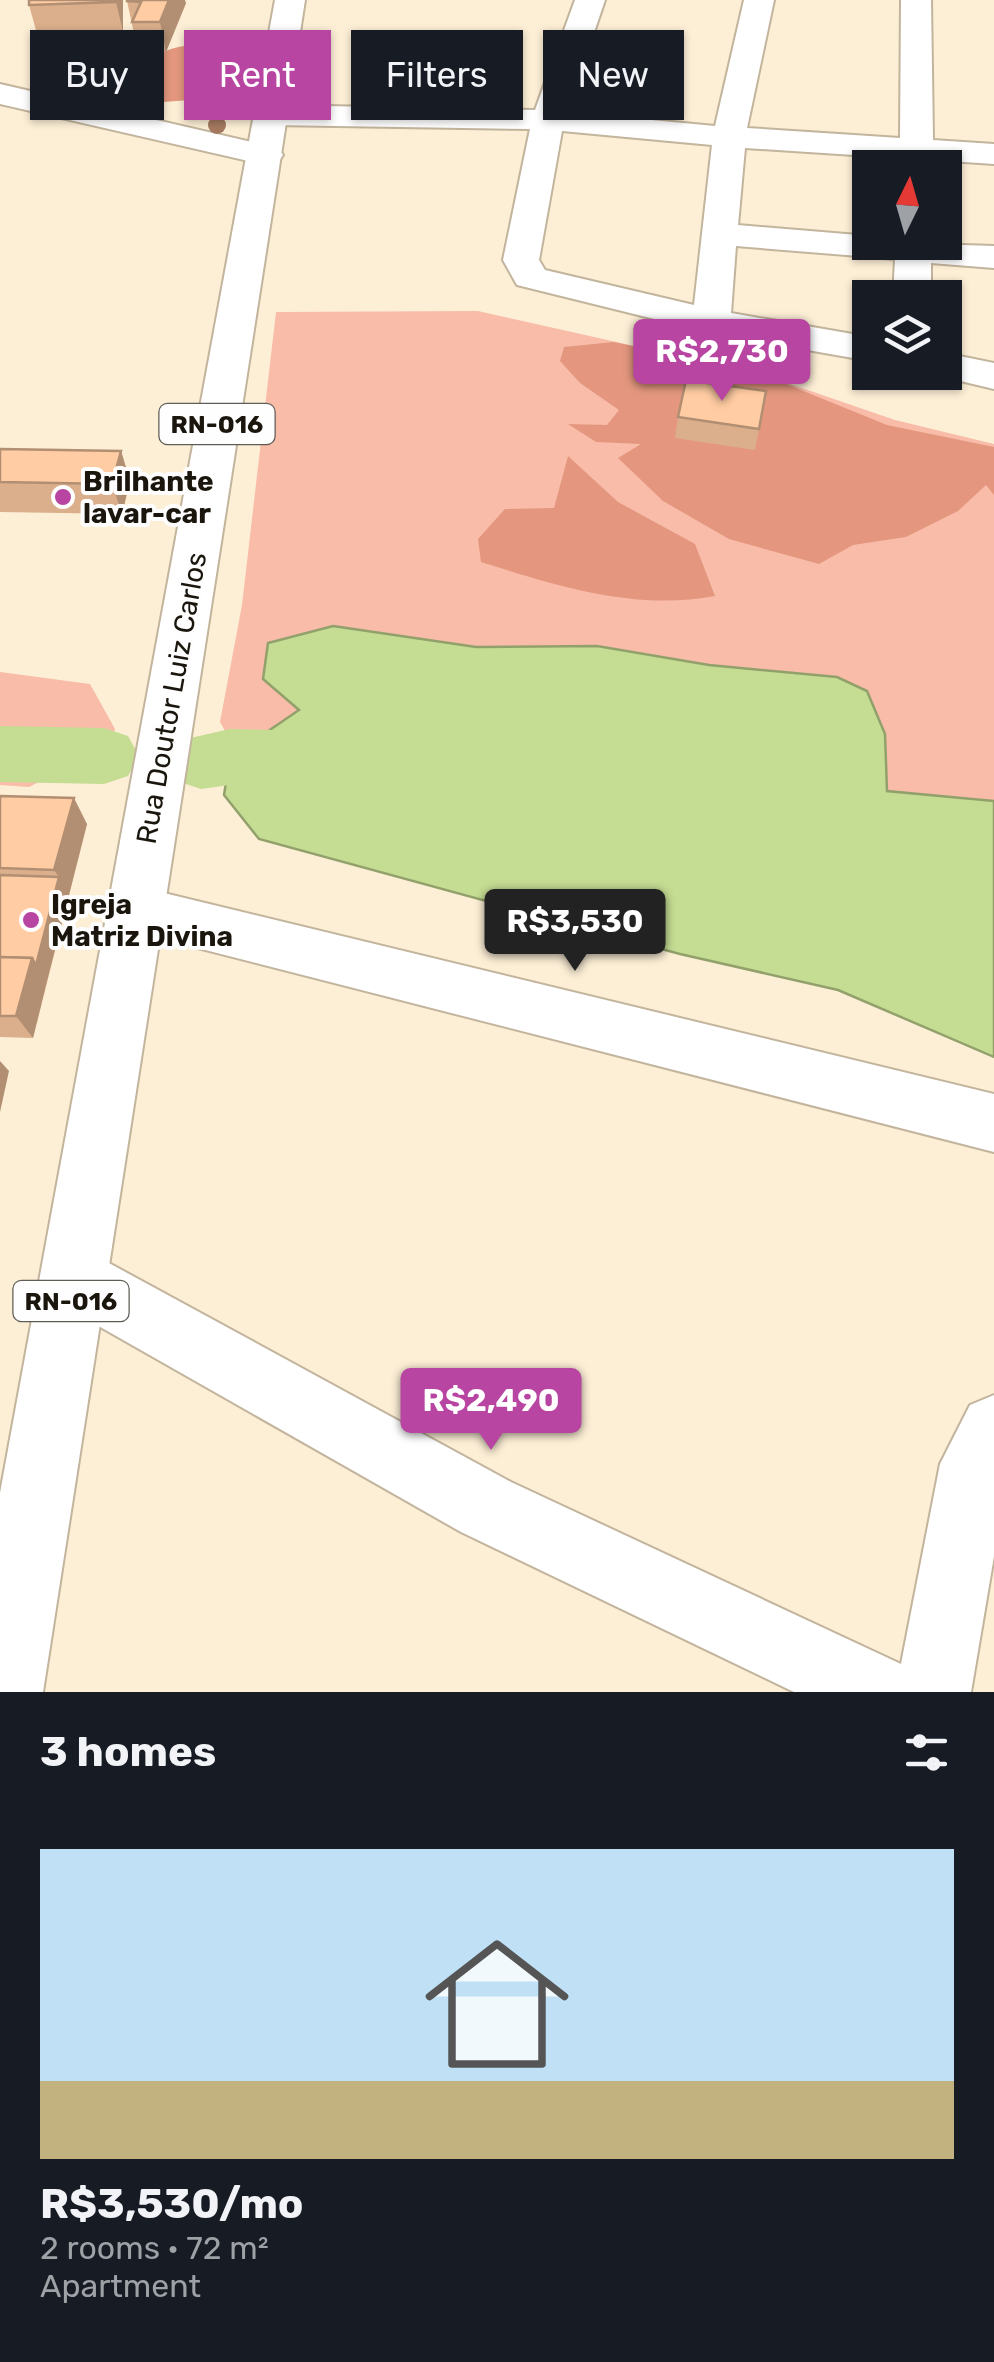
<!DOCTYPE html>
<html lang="en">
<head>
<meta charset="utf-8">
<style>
	body { margin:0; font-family:Rubik,sans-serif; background:#242831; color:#f1f3f6; height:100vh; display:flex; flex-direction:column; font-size:38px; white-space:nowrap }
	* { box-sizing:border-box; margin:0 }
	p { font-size:32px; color:#9ea1a6 }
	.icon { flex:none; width:55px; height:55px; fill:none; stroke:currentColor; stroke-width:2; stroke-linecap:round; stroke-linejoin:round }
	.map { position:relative; height:1692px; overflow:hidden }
	.drawer { display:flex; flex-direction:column; background:#171b24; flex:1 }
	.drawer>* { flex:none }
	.top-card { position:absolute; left:30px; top:30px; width:935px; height:90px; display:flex; gap:20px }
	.needle { width:65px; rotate:5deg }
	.fabs { position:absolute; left:852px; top:150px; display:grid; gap:20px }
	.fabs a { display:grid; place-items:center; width:110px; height:110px; border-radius:0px; background:#171b24; box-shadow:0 2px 8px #0004; font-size:50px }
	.price { position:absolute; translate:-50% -85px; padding:0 22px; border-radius:10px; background:#b745a1; color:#fff; font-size:32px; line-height:65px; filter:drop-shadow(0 2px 5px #0008) }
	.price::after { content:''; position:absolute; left:50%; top:60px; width:30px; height:22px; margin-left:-15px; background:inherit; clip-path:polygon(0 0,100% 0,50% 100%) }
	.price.selected { background:#222; color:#fff }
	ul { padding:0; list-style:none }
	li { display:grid; align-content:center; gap:20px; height:530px; padding:0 40px }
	li span { display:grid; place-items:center; height:310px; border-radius:0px; color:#555 }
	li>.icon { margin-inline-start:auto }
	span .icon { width:180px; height:180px; fill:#fffc; stroke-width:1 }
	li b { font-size:42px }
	h2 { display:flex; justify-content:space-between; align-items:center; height:120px; padding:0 40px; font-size:42px }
	.chip { padding:0 35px; border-radius:0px; background:#171b24; box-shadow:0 2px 8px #0004; font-size:35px; line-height:90px }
	.chip.selected { background:#b745a1; color:#fff }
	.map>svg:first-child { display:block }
	.green { fill:#f8bca9 }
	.forest { fill:#e4977e }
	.water { fill:#c5dc93; stroke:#92a16b; stroke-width:2.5 }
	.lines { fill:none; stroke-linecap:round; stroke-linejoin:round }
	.river { fill:#c5dc93; fill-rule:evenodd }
	.minor-casing { stroke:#c2b49d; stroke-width:4 }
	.major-casing { stroke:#c2b49d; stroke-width:4 }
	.minor { fill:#fff; fill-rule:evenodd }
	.major { fill:#fff; fill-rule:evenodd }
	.tree { fill:#a47960 }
	.wall { fill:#dbaf8c }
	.shaded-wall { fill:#b28f72 }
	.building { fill:#ffcca3; stroke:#b28f72; stroke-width:2.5 }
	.poi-dot { fill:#b745a1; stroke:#fefefe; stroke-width:4 }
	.labels { text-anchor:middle; stroke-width:8; stroke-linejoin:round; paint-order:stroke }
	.shield { fill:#fefefe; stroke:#5f5c55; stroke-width:2.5 }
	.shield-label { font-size:25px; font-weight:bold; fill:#1b160d }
	.poi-label { font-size:28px; font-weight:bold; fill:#1b160d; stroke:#fefefe; text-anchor:start }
	.street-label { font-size:28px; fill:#1b160d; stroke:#fefefe }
</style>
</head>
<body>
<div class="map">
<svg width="994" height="1692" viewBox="0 0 994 1692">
	<rect width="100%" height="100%" fill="#fdefd6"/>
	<!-- green -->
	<g class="green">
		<path d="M478,311L764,375L895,420L994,444V801L887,791L885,734L867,691L837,677L709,665L597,646L476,647L333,626L300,709L237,752L220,722L242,605L276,312Z"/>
		<path d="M0,672L90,684L115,729L108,747L29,787L0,785Z"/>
	</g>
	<!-- forest -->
	<g class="forest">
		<path d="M193,45L208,47V58L200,65L208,76V82L190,100L137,104L127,87L143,74L142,66C158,53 172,46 193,45Z"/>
		<path d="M614,342L764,375L887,425L994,447V495L986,485L958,511L906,537L853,545L819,564L729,539L663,501L618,458L641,444L596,442L568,424L607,425L619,410L580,383L560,361L564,347Z"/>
		<path d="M568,456L618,502L695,544L715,596C635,611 557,586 481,562L478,539L505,509L554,508Z"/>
	</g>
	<!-- water -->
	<path class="water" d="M333,626L476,647L597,646L709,665L837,677L867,691L885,734L887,791L994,801V1057L838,990L680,954L259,839L224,795L230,757L299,710L263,679L268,643Z"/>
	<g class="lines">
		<!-- river -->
		<g class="river">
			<path d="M0,726L104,728L128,736L139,756L128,776L104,784L0,782Z"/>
			<path d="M230,729L327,731L351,739L362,759L351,779L327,787L230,785L201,789L177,781L166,761L177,741Z"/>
		</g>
		<defs>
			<g id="minor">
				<path d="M575,0H605L567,112L715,126L744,0H774L747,128L900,138L901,0H931L933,140L994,144V164L934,160V168H900V158L745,148L738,225L870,236V242L994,246V268L931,263V298H893L895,259L736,246L731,313L870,337V361L711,333L517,285L503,260L530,129L272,125L261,122L256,115L261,108L272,105L535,110ZM562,131L712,145L694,305L545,270L539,260Z"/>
				<path d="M0,84L278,148L283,155L278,162L266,165L0,104Z"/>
				<path d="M945,353L994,363V389L931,374L945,372Z"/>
				<path d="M135,886L994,1094V1152L135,932L116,926L108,909L116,892Z"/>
				<path d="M74,1244L511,1482L901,1664L940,1464L970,1405L994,1395V1556L971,1692H794L461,1532L51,1299L42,1276L51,1253Z"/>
			</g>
			<path id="major" d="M275,0H305L43,1692H0V1493Z"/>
		</defs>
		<!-- minor casing -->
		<use href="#minor" class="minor-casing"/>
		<!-- major casing -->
		<use href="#major" class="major-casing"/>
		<!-- minor -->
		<use href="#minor" class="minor"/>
		<!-- major -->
		<use href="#major" class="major"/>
	</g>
	<!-- trees -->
	<g class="tree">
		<circle cx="226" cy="44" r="9"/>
		<circle cx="124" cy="51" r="9"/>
		<circle cx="81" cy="55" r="9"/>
		<circle cx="230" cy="85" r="9"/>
		<circle cx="217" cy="125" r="9"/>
	</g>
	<!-- wall -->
	<g class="wall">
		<path d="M29,0H123V32L37,34L29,5Z"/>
		<path d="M127,1L186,3L166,52H138Z"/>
		<path d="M766,391L755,450L675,438L678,417Z"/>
		<path d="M0,449L121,451L130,481L122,514L0,512Z"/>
		<path d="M0,796L87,824L33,1038L0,1037Z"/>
	</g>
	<!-- shaded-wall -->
	<g class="shaded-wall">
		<path d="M116,0H123V32L116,2Z"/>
		<path d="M169,0H185L186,3L166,52L160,22Z"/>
		<path d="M121,451L130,481L122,514L112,484Z"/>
		<path d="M74,798L87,824L47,981L36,965L59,877L54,870Z"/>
		<path d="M32,958L47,981L33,1038L16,1016Z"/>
		<path d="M0,1061L9,1071L0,1112Z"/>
	</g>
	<!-- building -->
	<g class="building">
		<path d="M29,0H116V2L29,5Z"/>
		<path d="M127,0H169L160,22H132L141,2L127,1Z"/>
		<path d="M686,380L766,391L759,429L678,417Z"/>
		<path d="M0,449L121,451L112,484L0,482Z"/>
		<path d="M0,796L74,798L54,870L0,868Z"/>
		<path d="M0,875L59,877L36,965L32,958L0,957Z"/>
		<path d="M0,957L32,958L16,1016H0Z"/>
	</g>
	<!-- markers -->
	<g class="poi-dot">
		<circle cx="63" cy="497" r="10"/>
		<circle cx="31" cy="920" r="10"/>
	</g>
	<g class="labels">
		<!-- shield labels -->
		<g class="shield">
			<rect x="159.5" y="404" width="115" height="40" rx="8"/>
			<rect x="13.5" y="1281" width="115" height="40" rx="8"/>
		</g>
		<g class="shield-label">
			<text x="217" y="433">RN-016</text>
			<text x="71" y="1310">RN-016</text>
		</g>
		<!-- poi labels -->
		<g class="poi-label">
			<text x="83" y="491">Brilhante<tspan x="83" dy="32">lavar-car</tspan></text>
			<text x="51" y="914">Igreja<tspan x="51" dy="32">Matriz Divina</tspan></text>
		</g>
		<!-- street labels -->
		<g class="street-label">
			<text transform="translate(171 698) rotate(-80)" y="10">Rua Doutor Luiz Carlos</text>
		</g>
	</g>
</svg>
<div class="fabs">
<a><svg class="needle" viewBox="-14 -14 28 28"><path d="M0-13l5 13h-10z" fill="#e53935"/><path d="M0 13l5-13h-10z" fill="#9ea1a6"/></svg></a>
<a><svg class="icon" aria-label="layers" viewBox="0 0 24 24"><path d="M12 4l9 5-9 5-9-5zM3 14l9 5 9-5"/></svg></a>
</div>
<b class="price" style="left:722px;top:404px">R$2,730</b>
<b class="price selected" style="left:575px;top:974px">R$3,530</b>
<b class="price" style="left:491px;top:1453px">R$2,490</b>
<div class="top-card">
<a class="chip">Buy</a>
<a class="chip selected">Rent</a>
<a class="chip">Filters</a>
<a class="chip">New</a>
</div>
</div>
<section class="drawer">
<h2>3 homes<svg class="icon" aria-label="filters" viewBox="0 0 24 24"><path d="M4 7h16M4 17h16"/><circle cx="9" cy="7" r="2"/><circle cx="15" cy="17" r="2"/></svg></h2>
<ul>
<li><span style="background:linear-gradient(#bfe0f5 75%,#c2b280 0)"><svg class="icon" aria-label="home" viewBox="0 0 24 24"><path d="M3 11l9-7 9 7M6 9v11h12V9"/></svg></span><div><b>R$3,530/mo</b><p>2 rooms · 72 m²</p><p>Apartment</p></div></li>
</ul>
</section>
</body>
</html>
